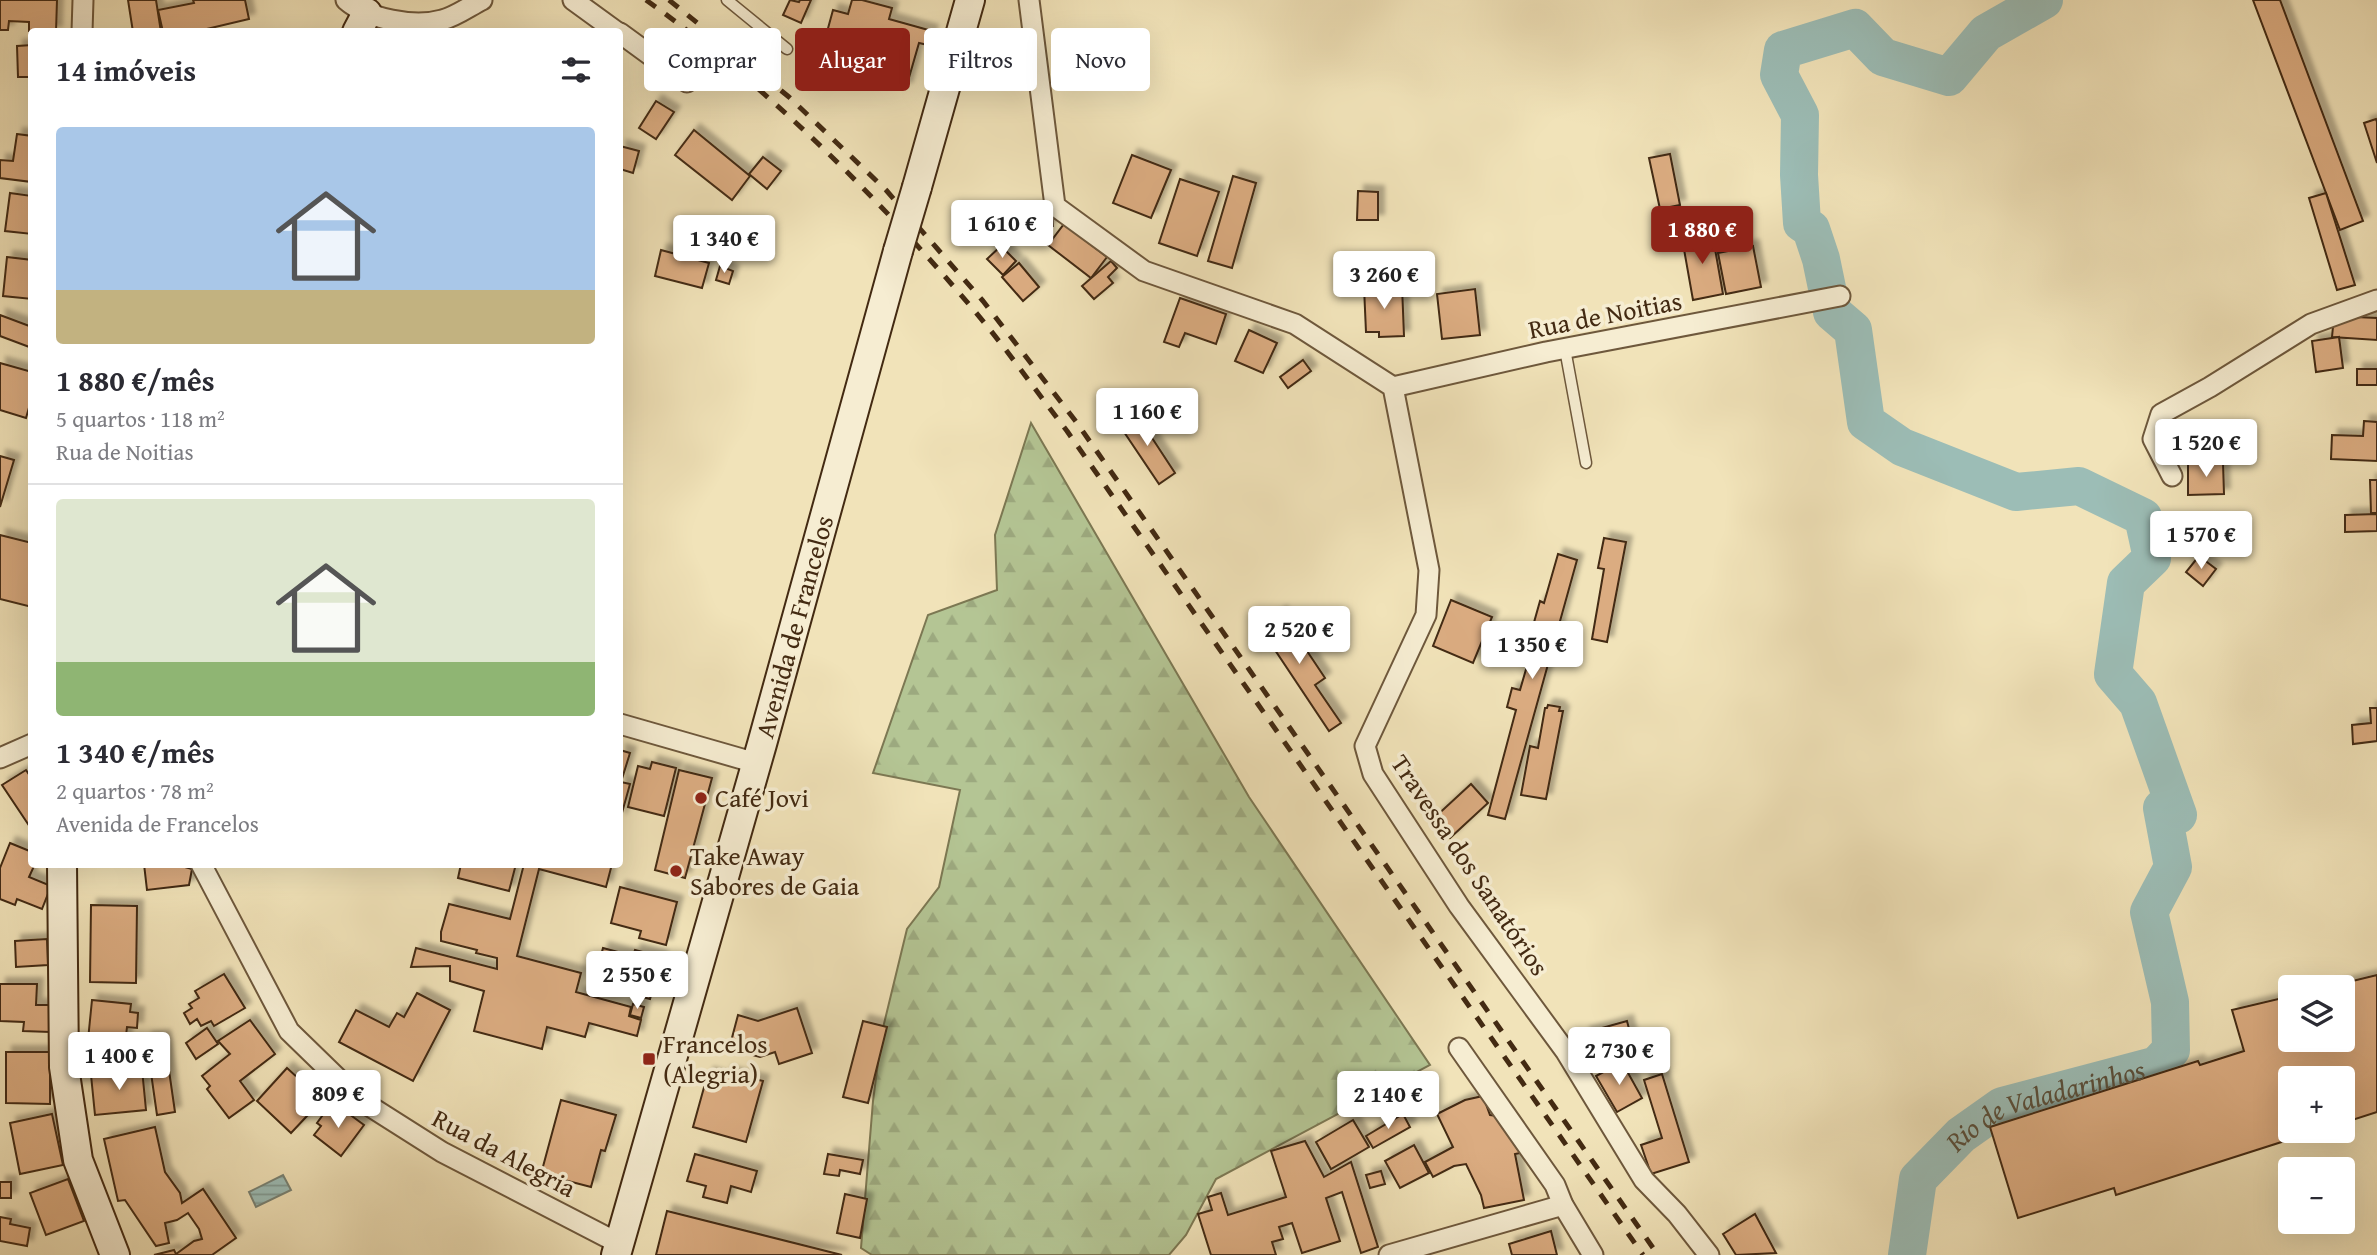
<!DOCTYPE html>
<html lang="pt">
<head>
<meta charset="utf-8">
<style>
	body { margin:0; font-family:"Gentium Book Plus",serif; background:#f7f7f7; color:#2b2b33; height:100vh; display:flex; flex-direction:column; font-size:26px; white-space:nowrap }
	* { box-sizing:border-box; margin:0 }
	p { font-size:23px; color:#7c7c81 }
	.icon { flex:none; width:38px; height:38px; fill:none; stroke:currentColor; stroke-width:2; stroke-linecap:round; stroke-linejoin:round }
	.map { position:relative; flex:1; overflow:hidden }
	.side { position:absolute; left:28px; top:28px; width:595px; height:840px; display:flex; flex-direction:column; background:#fff; border-radius:7px; box-shadow:0 7px 28px #0002 }
	.side>* { flex:none }
	.guide { position:absolute; left:644px; top:28px; width:665px; height:63px; display:flex; gap:14px }
	.controls { position:absolute; left:2278px; top:975px; display:grid; gap:14px }
	.controls a { display:grid; place-items:center; width:77px; height:77px; border-radius:7px; background:#fff; box-shadow:0 7px 28px #0002; font-size:35px }
	.price { position:absolute; translate:-50% -60px; padding:0 16px; border-radius:7px; background:#fff; color:#222; font-size:23px; line-height:46px; filter:drop-shadow(0 2px 4px #0008) }
	.price::after { content:''; position:absolute; left:50%; top:42px; width:21px; height:16px; margin-left:-10px; background:inherit; clip-path:polygon(0 0,100% 0,50% 100%) }
	.price.on { background:#8f2418; color:#fff }
	ul { padding:0; list-style:none }
	li { display:grid; align-content:center; gap:14px; height:371px; padding:0 28px }
	li+li { border-top:2px solid #e1e1e2 }
	li span { display:grid; place-items:center; height:217px; border-radius:7px; color:#555 }
	li>.icon { margin-inline-start:auto }
	span .icon { width:126px; height:126px; fill:#fffc; stroke-width:1 }
	li b { font-size:30px }
	h2 { display:flex; justify-content:space-between; align-items:center; height:84px; padding:0 28px; font-size:30px }
	.tag { padding:0 24px; border-radius:7px; background:#fff; box-shadow:0 7px 28px #0002; font-size:24px; line-height:63px }
	.tag.on { background:#8f2418; color:#fff }
	.map>svg:first-child { display:block }
	.forest { fill:url(#forest-firs); stroke:#7c7853; stroke-width:2 }
	.water { fill:url(#water-rules); stroke:#788274; stroke-width:2 }
	.lines { fill:none; stroke-linecap:round; stroke-linejoin:round }
	.river { stroke:#9cbdb6; stroke-width:38 }
	.building { fill:#dbac81; stroke:#432a12; stroke-width:2; filter:url(#shadow) }
	.lane-casing { stroke:#6e583c; stroke-width:13 }
	.street-casing { stroke:#6e583c; stroke-width:23 }
	.secondary-casing { stroke:#432a12; stroke-width:32 }
	.lane { stroke:#f6edd2; stroke-width:10 }
	.street { stroke:#f6edd2; stroke-width:19 }
	.secondary { stroke:#f6edd2; stroke-width:28 }
	.rail { stroke:#432a12; stroke-width:5; stroke-dasharray:12 12; stroke-linecap:butt }
	.secondary-bridge-casing { stroke:#432a12; stroke-width:32; stroke-linecap:butt }
	.secondary-bridge { stroke:#f6edd2; stroke-width:28 }
	.poi-dot { fill:#8f2418; stroke:#f6edd2; stroke-width:2.5 }
	.labels { text-anchor:middle; stroke-width:7; stroke-linejoin:round; paint-order:stroke }
	.street-label { font-size:26px; fill:#432a12; stroke:#f6edd2 }
	.poi-label { font-size:26px; fill:#432a12; stroke:#f6edd2; text-anchor:start }
	.water-label { font-size:28px; font-style:italic; fill:#594f3b; stroke:#f6edd2 }
</style>
</head>
<body>
<div class="map">
<svg width="2377" height="1255" viewBox="0 0 2377 1255">
	<defs>
		<pattern id="forest-firs" width="22" height="20" patternUnits="userSpaceOnUse" patternTransform="scale(1.75)"><rect width="22" height="20" fill="#b4c594"/><path d="M5 1l3.5 6h-7zM16 11l3.5 6h-7z" fill="#9ca97f"/></pattern>
		<pattern id="water-rules" width="6" height="5" patternUnits="userSpaceOnUse" patternTransform="scale(1.75)"><rect width="6" height="5" fill="#9cbdb6"/><path d="M0 2.5h6" fill="none" stroke="#819a93"/></pattern>
		<filter id="shadow"><feDropShadow dx="6" dy="-6" stdDeviation="2" flood-color="#0004"/></filter>
	</defs>
	<rect width="100%" height="100%" fill="#f1e3b9"/>
	<filter id="stains"><feTurbulence type="fractalNoise" baseFrequency=".00286" numOctaves="4"/><feColorMatrix values="0 0 0 0 .2 0 0 0 0 .09 0 0 0 0 .02 0 0 0 .5 -.17"/></filter>
	<radialGradient id="worn" r=".72"><stop offset=".6" stop-color="#630" stop-opacity="0"/><stop offset="1" stop-color="#630" stop-opacity=".3"/></radialGradient>
	<!-- forest -->
	<path class="forest" d="M1031,423L1249,797L1430,1065L1216,1179L1186,1235L1169,1255H872L861,1248L873,1101L882,1032L907,929L939,887L960,790L873,773L928,615L997,590L995,535Z"/>
	<!-- water -->
	<path class="water" d="M283,1175L291,1190L256,1207L249,1192Z"/>
	<g class="lines">
		<!-- river -->
		<path class="river" id="s1" d="M1907,1255L1918,1179L1961,1135L2002,1106L2157,1065L2171,1050L2170,1002L2149,912L2173,867L2162,808L2178,815L2138,703L2113,674L2126,583L2152,558L2143,517L2079,486L2016,492L1902,447L1866,422L1853,330L1832,312L1821,259L1811,229L1802,223L1799,175L1800,115L1779,75L1783,50L1855,28L1883,57L1949,77L1986,33L2044,0"/>
	</g>
	<!-- building -->
	<g class="building">
		<path d="M0,0H57L56,32L29,31V22L9,21L8,30H0Z"/>
		<path d="M128,0H156L161,32H133Z"/>
		<path d="M193,0H245L249,19L194,32H163L158,10L194,3Z"/>
		<path d="M790,0L799,2L800,0H811L801,23L783,15Z"/>
		<path d="M852,0H862L892,8L889,19L932,31L928,45L919,43L906,88L897,86L903,66L888,61L885,73L874,70L877,61L872,59L876,46L827,32L833,10L848,14Z"/>
		<path d="M2253,0H2280L2363,221L2340,230Z"/>
		<path d="M32,45V77H18L17,46Z"/>
		<path d="M656,101L674,112L656,139L639,128Z"/>
		<path d="M2376,119L2377,122V163L2364,123Z"/>
		<path d="M694,130L750,176L732,200L675,155Z"/>
		<path d="M17,134L32,136V182L0,178V160L13,161Z"/>
		<path d="M620,146L639,151L633,173L620,169Z"/>
		<path d="M1670,154L1680,205L1660,209L1649,158Z"/>
		<path d="M1132,155L1171,170L1151,218L1113,203Z"/>
		<path d="M763,157L781,171L767,189L749,174Z"/>
		<path d="M1233,176L1256,183L1232,268L1208,261Z"/>
		<path d="M1180,179L1219,192L1197,256L1159,243Z"/>
		<path d="M1358,191L1378,192V220H1357Z"/>
		<path d="M10,193L32,196V234L5,231Z"/>
		<path d="M2326,193L2355,285L2337,290L2309,198Z"/>
		<path d="M1052,207L1053,226L1026,228V231L956,236L954,213Z"/>
		<path d="M1064,224L1107,257L1091,278L1048,245Z"/>
		<path d="M1712,232L1723,294L1693,300L1682,238Z"/>
		<path d="M1001,246L1016,261L1003,275L987,259Z"/>
		<path d="M1753,246L1761,287L1726,294L1718,253Z"/>
		<path d="M661,250L709,263L702,288L655,276Z"/>
		<path d="M7,257L32,260V299L3,296Z"/>
		<path d="M1111,261L1117,268L1108,277L1113,283L1094,299L1082,286Z"/>
		<path d="M1019,263L1039,287L1023,301L1002,277Z"/>
		<path d="M720,266L733,271L729,284L716,280Z"/>
		<path d="M1402,286L1404,336L1379,337V332H1366L1364,287Z"/>
		<path d="M1475,289L1480,335L1442,339L1437,294Z"/>
		<path d="M1180,298L1226,314L1216,344L1185,333L1179,347L1164,342Z"/>
		<path d="M0,315L32,327V348L0,336Z"/>
		<path d="M2334,316L2377,318V340L2332,337Z"/>
		<path d="M1249,330L1277,343L1263,373L1235,361Z"/>
		<path d="M2339,337L2343,368L2316,372L2312,341Z"/>
		<path d="M1303,360L1311,371L1288,388L1280,377Z"/>
		<path d="M0,363L32,372V397L26,418L0,410Z"/>
		<rect x="2357" y="369" width="20" height="16"/>
		<path d="M1135,412L1175,473L1159,484L1118,423Z"/>
		<path d="M2364,421L2377,422V461L2331,459L2332,435L2363,436Z"/>
		<path d="M0,456L14,460L0,507Z"/>
		<path d="M2223,463L2224,494L2188,495V464Z"/>
		<path d="M2370,480H2377V513H2371Z"/>
		<path d="M2377,514V531L2345,532V515Z"/>
		<path d="M0,535L32,543V607L0,599Z"/>
		<path d="M1604,538L1626,542L1607,642L1592,639L1604,569L1598,568Z"/>
		<path d="M1558,554L1577,560L1505,819L1488,815L1516,710L1507,707L1512,688L1520,690L1531,652L1526,651L1540,601L1544,603Z"/>
		<path d="M2199,556L2216,569L2203,586L2186,572Z"/>
		<path d="M1451,600L1492,617L1473,663L1433,646Z"/>
		<path d="M1281,612L1325,678L1315,685L1341,723L1329,731L1259,626Z"/>
		<path d="M1548,705L1560,707L1559,711H1563L1546,799L1521,795L1530,746L1538,748L1545,708H1547Z"/>
		<path d="M2370,708H2377V741L2353,744L2352,725L2371,723Z"/>
		<path d="M620,750L630,753L621,782L630,784L620,820Z"/>
		<path d="M652,762L676,768L664,816L628,807L638,766L650,769Z"/>
		<path d="M26,770L32,779V830L2,785Z"/>
		<path d="M679,770L712,778L685,878L655,870Z"/>
		<path d="M1471,784L1488,803L1450,838L1433,819Z"/>
		<path d="M10,843L32,852V864H35L29,877L51,886L42,909L17,899L15,905L0,899V868Z"/>
		<path d="M144,864H174L192,869L189,885L147,890Z"/>
		<path d="M461,864H516L509,891L458,878Z"/>
		<path d="M524,864H612L606,887L539,869L517,956L581,973L576,992L631,1007L629,1016L641,1020L637,1036L589,1023L585,1037L547,1027L542,1049L474,1031L484,991L450,981V966L411,967L416,948L497,969V958L476,953L477,950L441,941V932L449,904L510,919Z"/>
		<path d="M620,887L677,902L666,945L639,938L641,931L611,923Z"/>
		<path d="M91,905L137,906L136,983L90,982Z"/>
		<path d="M47,939L48,965L16,967L15,941Z"/>
		<path d="M603,948L633,956L635,950L662,957L650,999L593,984Z"/>
		<path d="M224,974L245,1008L214,1026L211,1021L201,1026L197,1019L190,1024L184,1013L192,1008L189,1004L199,998L195,991Z"/>
		<path d="M2377,975V1112L2343,1123V1078H2291V1130H2319L2116,1195L2114,1188L2018,1218L1990,1127L2198,1061L2200,1065L2244,1051L2232,1010L2291,996V1040H2343V987H2328Z"/>
		<path d="M0,984H37L36,1005H51L50,1032L23,1031L24,1022L0,1021Z"/>
		<path d="M417,993L450,1010L413,1081L339,1042L356,1010L389,1027L397,1013L404,1017Z"/>
		<path d="M92,1000L131,1004L130,1012L138,1013L137,1028L127,1027L124,1053L87,1050Z"/>
		<path d="M633,1004L644,1007L641,1018L630,1015Z"/>
		<path d="M797,1008L812,1053L779,1064L775,1052L760,1057L729,1049L738,1015L758,1021Z"/>
		<path d="M250,1020L275,1054L240,1081L254,1100L229,1118L207,1089L210,1086L202,1076L230,1054L218,1041Z"/>
		<path d="M863,1021L887,1027L868,1103L843,1097Z"/>
		<path d="M1627,1021L1635,1052L1592,1063L1584,1033Z"/>
		<path d="M207,1028L218,1044L196,1059L186,1043Z"/>
		<path d="M164,1036L175,1112L157,1115L146,1038Z"/>
		<path d="M6,1052H50V1104L6,1103Z"/>
		<path d="M1622,1062L1642,1098L1617,1112L1596,1076Z"/>
		<path d="M287,1068L322,1100L291,1133L257,1101Z"/>
		<path d="M142,1069L146,1110L95,1115L91,1075Z"/>
		<path d="M726,1072L763,1081L746,1142L693,1127L708,1073L725,1078Z"/>
		<path d="M1662,1074L1689,1162L1651,1174L1641,1145L1662,1138L1644,1080Z"/>
		<path d="M1483,1096L1490,1115L1498,1116L1520,1153L1515,1154L1524,1200L1484,1208L1481,1195L1466,1164L1454,1166L1433,1177L1425,1162L1453,1147L1437,1114L1465,1100Z"/>
		<path d="M561,1100L616,1115L605,1151L601,1150L591,1187L541,1174Z"/>
		<path d="M328,1108L336,1114L341,1108L364,1125L341,1156L314,1135L321,1126L317,1123Z"/>
		<path d="M52,1114L63,1165L20,1174L10,1123Z"/>
		<path d="M1403,1114L1410,1127L1373,1148L1366,1136Z"/>
		<path d="M1353,1120L1369,1147L1331,1169L1316,1142Z"/>
		<path d="M155,1127L165,1172L180,1193L182,1203L203,1189L236,1238L212,1255H154L174,1250L176,1254L194,1241L202,1239L199,1229L188,1213L177,1220L165,1223L169,1243L156,1246L125,1200L118,1201L104,1139Z"/>
		<path d="M1305,1141L1324,1177L1351,1162L1378,1247L1361,1253L1342,1192L1326,1198L1340,1241L1302,1253L1292,1223L1279,1227L1283,1239L1272,1242L1276,1255H1211L1198,1214L1212,1210L1208,1197L1221,1193L1228,1215L1286,1197L1271,1151Z"/>
		<path d="M1414,1145L1429,1173L1400,1188L1385,1161Z"/>
		<path d="M695,1154L757,1171L751,1192L731,1186L727,1203L703,1197L706,1186L687,1181Z"/>
		<path d="M828,1154L863,1160L860,1174L840,1170L839,1176L824,1174Z"/>
		<path d="M1381,1171L1385,1184L1370,1188L1366,1175Z"/>
		<path d="M68,1179L84,1221L46,1235L30,1193Z"/>
		<rect x="0" y="1182" width="11" height="16"/>
		<path d="M845,1194L867,1199L860,1238L837,1233Z"/>
		<path d="M667,1211L842,1255H656Z"/>
		<path d="M1755,1214L1776,1253L1736,1255L1723,1234Z"/>
		<path d="M0,1217L11,1219L10,1224L30,1228L27,1246L0,1241Z"/>
		<path d="M1551,1231L1557,1255H1512L1509,1244Z"/>
	</g>
	<g class="lines">
		<defs>
			<g id="lane">
				<path d="M727,0L787,49"/>
				<path d="M1565,349L1586,463"/>
			</g>
			<g id="street">
				<path d="M346,0C368,19 414,28 442,20C455,17 470,6 482,0"/>
				<path d="M573,0L617,32"/>
				<path d="M1029,0L1055,206L1144,271L1295,324L1393,387L1429,570L1426,615L1365,746L1373,774L1459,906L1566,1052L1644,1180L1677,1214L1709,1255"/>
				<path d="M82,32L83,0"/>
				<path d="M620,33L687,82"/>
				<path d="M1393,387L1546,352L1840,296"/>
				<path d="M2172,476L2153,439L2161,414L2210,387L2311,324L2377,300"/>
				<path d="M620,724L756,763"/>
				<path d="M0,758L32,744"/>
				<path d="M201,864L289,1031L360,1100L442,1152L620,1244"/>
				<path d="M1459,1048L1555,1185L1563,1205L1593,1255"/>
				<path d="M1389,1255L1563,1205"/>
			</g>
			<g id="secondary">
				<path d="M357,32L367,13"/>
				<path d="M917,187L970,0"/>
				<path d="M62,864L64,1067L78,1160L115,1255"/>
				<path id="s2" d="M616,1255L762,744L898,251"/>
			</g>
		</defs>
		<!-- lane casing -->
		<use href="#lane" class="lane-casing"/>
		<!-- street casing -->
		<use href="#street" class="street-casing"/>
		<!-- secondary casing -->
		<use href="#secondary" class="secondary-casing"/>
		<!-- lane -->
		<use href="#lane" class="lane"/>
		<!-- street -->
		<use href="#street" class="street"/>
		<!-- secondary -->
		<use href="#secondary" class="secondary"/>
		<!-- rail -->
		<g class="rail">
			<path d="M646,0C768,87 876,195 973,309C1006,348 1036,391 1067,431L1643,1255"/>
			<path d="M669,0L789,97L886,190L983,301L1077,423L1658,1255"/>
		</g>
		<defs>
			<path id="secondary-bridge" d="M898,251L917,187"/>
		</defs>
		<!-- secondary-bridge casing -->
		<use href="#secondary-bridge" class="secondary-bridge-casing"/>
		<!-- secondary-bridge -->
		<use href="#secondary-bridge" class="secondary-bridge"/>
	</g>
	<!-- markers -->
	<g class="poi-dot">
		<circle cx="701" cy="798" r="7"/>
		<circle cx="676" cy="871" r="7"/>
		<rect x="642" y="1052" width="14" height="14" rx="3.5"/>
	</g>
	<g class="labels">
		<!-- street labels -->
		<g class="street-label">
			<text transform="translate(1605 315) rotate(-11)" y="9">Rua de Noitias</text>
			<text dy="9" stroke="none"><textPath href="#s2" startOffset="653">Avenida de Francelos</textPath></text>
			<text transform="translate(1470 865) rotate(56)" y="9">Travessa dos Sanatórios</text>
			<text transform="translate(504 1153) rotate(28)" y="9">Rua da Alegria</text>
		</g>
		<!-- poi labels -->
		<g class="poi-label">
			<text x="715" y="807">Café Jovi</text>
			<text x="690" y="865">Take Away<tspan x="690" dy="30">Sabores de Gaia</tspan></text>
			<text x="663" y="1053">Francelos<tspan x="663" dy="30">(Alegria)</tspan></text>
		</g>
		<!-- water labels -->
		<g class="water-label">
			<text dy="10" stroke="none"><textPath href="#s1" startOffset="229">Rio de Valadarinhos</textPath></text>
		</g>
	</g>
	<rect width="100%" height="100%" filter="url(#stains)"/>
	<rect width="100%" height="100%" fill="url(#worn)"/>
</svg>
<div class="controls">
<a><svg class="icon" aria-label="layers" viewBox="0 0 24 24"><path d="M12 4l9 5-9 5-9-5zM3 14l9 5 9-5"/></svg></a>
<a>+</a>
<a>−</a>
</div>
<b class="price" style="left:1002px;top:260px">1 610 €</b>
<b class="price on" style="left:1702px;top:266px">1 880 €</b>
<b class="price" style="left:724px;top:275px">1 340 €</b>
<b class="price" style="left:1384px;top:311px">3 260 €</b>
<b class="price" style="left:1147px;top:448px">1 160 €</b>
<b class="price" style="left:2206px;top:479px">1 520 €</b>
<b class="price" style="left:2201px;top:571px">1 570 €</b>
<b class="price" style="left:1299px;top:666px">2 520 €</b>
<b class="price" style="left:1532px;top:681px">1 350 €</b>
<b class="price" style="left:637px;top:1011px">2 550 €</b>
<b class="price" style="left:1619px;top:1087px">2 730 €</b>
<b class="price" style="left:119px;top:1092px">1 400 €</b>
<b class="price" style="left:338px;top:1130px">809 €</b>
<b class="price" style="left:1388px;top:1131px">2 140 €</b>
<div class="guide">
<a class="tag">Comprar</a>
<a class="tag on">Alugar</a>
<a class="tag">Filtros</a>
<a class="tag">Novo</a>
</div>
<section class="side">
<h2>14 imóveis<svg class="icon" aria-label="filters" viewBox="0 0 24 24"><path d="M4 7h16M4 17h16"/><circle cx="9" cy="7" r="2"/><circle cx="15" cy="17" r="2"/></svg></h2>
<ul>
<li><span style="background:linear-gradient(#a9c7e8 75%,#c2b280 0)"><svg class="icon" aria-label="home" viewBox="0 0 24 24"><path d="M3 11l9-7 9 7M6 9v11h12V9"/></svg></span><div><b>1 880 €/mês</b><p>5 quartos · 118 m²</p><p>Rua de Noitias</p></div></li>
<li><span style="background:linear-gradient(#dfe7d0 75%,#8fb573 0)"><svg class="icon" aria-label="home" viewBox="0 0 24 24"><path d="M3 11l9-7 9 7M6 9v11h12V9"/></svg></span><div><b>1 340 €/mês</b><p>2 quartos · 78 m²</p><p>Avenida de Francelos</p></div></li>
</ul>
</section>
</div>
</body>
</html>
